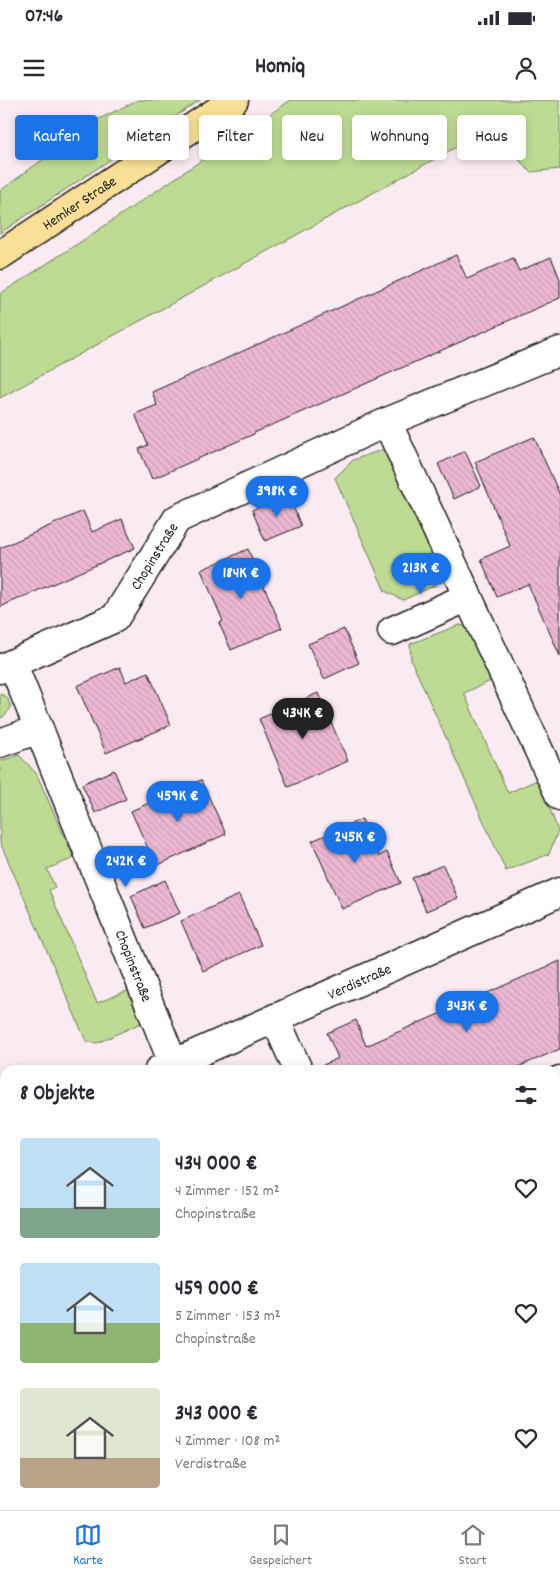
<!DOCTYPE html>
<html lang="de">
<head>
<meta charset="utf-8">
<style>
	body { margin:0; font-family:Dekko,sans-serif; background:#f2f2f3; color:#2b2b33; height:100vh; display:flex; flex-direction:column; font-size:19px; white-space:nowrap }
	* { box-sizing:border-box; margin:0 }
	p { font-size:16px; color:#7c7c81 }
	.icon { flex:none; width:28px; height:28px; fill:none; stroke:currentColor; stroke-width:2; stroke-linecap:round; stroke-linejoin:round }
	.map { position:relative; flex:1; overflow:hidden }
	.side { position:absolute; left:0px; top:965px; width:560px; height:445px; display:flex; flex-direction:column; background:#fff; border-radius:15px 15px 0 0; box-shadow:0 2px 8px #0003 }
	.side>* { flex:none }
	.top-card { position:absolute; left:15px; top:15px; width:530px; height:45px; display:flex; gap:10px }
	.price { position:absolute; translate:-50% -42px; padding:0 11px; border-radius:18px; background:#1a73e8; color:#fff; font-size:16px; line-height:32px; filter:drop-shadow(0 1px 2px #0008) }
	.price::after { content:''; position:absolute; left:50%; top:30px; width:15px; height:11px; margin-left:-8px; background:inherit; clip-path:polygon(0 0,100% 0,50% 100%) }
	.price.active { background:#222; color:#fff }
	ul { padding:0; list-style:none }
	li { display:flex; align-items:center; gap:15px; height:125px; padding:0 20px }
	li span { display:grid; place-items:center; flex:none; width:140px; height:100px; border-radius:5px; color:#555 }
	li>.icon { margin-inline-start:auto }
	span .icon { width:60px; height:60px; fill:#fffc; stroke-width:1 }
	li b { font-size:21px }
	h2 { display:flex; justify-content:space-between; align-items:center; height:60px; padding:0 20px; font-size:21px }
	.chip { padding:0 18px; border-radius:5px; background:#fff; box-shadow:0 2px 8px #0003; font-size:18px; line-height:45px }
	.chip.active { background:#1a73e8; color:#fff }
	.status { display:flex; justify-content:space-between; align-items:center; height:35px; padding:0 25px; background:#fff; direction:ltr }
	.status svg { height:14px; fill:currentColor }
	header { display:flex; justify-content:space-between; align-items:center; height:65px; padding:0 20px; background:#fff; font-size:22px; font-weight:800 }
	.tabs { display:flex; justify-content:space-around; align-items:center; height:70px; border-top:1px solid #e1e1e2; background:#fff; font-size:14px; color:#7c7c81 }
	.tabs a { display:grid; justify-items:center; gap:2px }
	.tabs .active { color:#1a73e8 }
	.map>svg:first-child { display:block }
	.green { fill:#bddb93; stroke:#6c7c58 }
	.building { fill:url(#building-back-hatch); stroke:#1c1c1c }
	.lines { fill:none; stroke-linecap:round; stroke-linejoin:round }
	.minor-casing { stroke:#1c1c1c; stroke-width:31 }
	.major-casing { stroke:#1c1c1c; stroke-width:31 }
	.minor { stroke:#fff; stroke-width:28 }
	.major { stroke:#f9e096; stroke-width:28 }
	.labels { text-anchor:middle; stroke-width:4; stroke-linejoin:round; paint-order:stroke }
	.street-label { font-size:15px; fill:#1c1c1c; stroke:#fff }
</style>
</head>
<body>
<div class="status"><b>07:46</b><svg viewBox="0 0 49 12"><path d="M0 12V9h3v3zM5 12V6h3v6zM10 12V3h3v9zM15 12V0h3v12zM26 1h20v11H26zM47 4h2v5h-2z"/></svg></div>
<header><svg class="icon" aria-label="menu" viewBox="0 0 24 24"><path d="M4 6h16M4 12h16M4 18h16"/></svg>Homiq<svg class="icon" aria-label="person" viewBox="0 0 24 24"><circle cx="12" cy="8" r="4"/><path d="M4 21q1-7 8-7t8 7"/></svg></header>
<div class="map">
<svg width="560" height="1410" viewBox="0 0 560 1410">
	<defs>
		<pattern id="building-back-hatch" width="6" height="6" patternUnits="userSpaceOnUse" patternTransform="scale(1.25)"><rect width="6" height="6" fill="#edb8d3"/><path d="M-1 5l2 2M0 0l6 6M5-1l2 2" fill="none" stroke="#cb9eb5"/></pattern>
	</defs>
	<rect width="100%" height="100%" fill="#faeaf2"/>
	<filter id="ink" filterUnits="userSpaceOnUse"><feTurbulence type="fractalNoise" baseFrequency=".02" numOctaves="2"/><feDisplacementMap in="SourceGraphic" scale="10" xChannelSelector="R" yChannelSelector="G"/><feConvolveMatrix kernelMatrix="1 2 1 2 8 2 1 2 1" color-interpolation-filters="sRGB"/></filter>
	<g filter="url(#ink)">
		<!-- green -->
		<g class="green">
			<path d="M138,0H200L0,133V91L95,21Z"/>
			<path d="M291,0H560V69L530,72L491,28L0,298V194L82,141Z"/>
			<path d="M384,349L392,360L441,466L436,485L403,500L385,491L335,378L353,360Z"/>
			<path d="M459,525L473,528L495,579L464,593L508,693L539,679L558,731L549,754L506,771L411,560L410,544Z"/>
			<path d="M0,594L7,597L11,608L3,617L0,618Z"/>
			<path d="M19,655L36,673L74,758L47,769L55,787L49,790L97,903L129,890L141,923L97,943L86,941L0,742V661Z"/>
			<path d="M560,1078V1155L557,1148Z"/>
			<path d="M143,1405H228L230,1410H143Z"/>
		</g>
		<!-- building -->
		<g class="building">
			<path d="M456,155L467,179L513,158L519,171L551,157L560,179V198L254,333V334L152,379L139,349L148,345L135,314L157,305L152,292Z"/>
			<path d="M534,337L560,395V556L528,484L497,497L481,459L510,446L475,362Z"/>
			<path d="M465,351L481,386L454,399L438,364Z"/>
			<path d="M288,394L301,426L265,441L252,410Z"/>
			<path d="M83,411L92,432L122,419L135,448L0,507V448Z"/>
			<path d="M248,449L282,528L231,550L219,523L223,521L201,470Z"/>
			<path d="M344,529L359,563L324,579L308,544Z"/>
			<path d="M120,567L126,582L148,572L171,625L106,653L77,586Z"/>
			<path d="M318,593L348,661L288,687L259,619Z"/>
			<path d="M114,670L126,699L95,713L82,684Z"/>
			<path d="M201,680L226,734L156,766L131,711Z"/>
			<path d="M362,719L379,756L387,752L401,783L342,809L312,741Z"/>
			<path d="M443,765L458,798L426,811L412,778Z"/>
			<path d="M165,780L180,813L145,828L131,796Z"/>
			<path d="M239,795L261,845L203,871L181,821Z"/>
			<path d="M560,861V949L511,970H313L338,958L327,933L356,920L366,946Z"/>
		</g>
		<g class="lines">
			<defs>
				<g id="minor">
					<path d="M387,322L560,696"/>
					<path d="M392,531L468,497"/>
					<path id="s1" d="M0,569L115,518L177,419L387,322L560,251"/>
					<path id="s2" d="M39,629L173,963"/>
					<path d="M0,643L39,629L13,565"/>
					<path d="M275,918L298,970"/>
					<path id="s3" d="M159,970L560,792"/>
					<path d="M555,982L560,980"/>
					<path d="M0,1047L5,1045"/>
					<path d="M241,1405L243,1410"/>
				</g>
				<g id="major">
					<path id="s4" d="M0,155L234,0"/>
				</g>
			</defs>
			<!-- minor casing -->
			<use href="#minor" class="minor-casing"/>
			<!-- major casing -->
			<use href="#major" class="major-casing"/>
			<!-- minor -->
			<use href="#minor" class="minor"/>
			<!-- major -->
			<use href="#major" class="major"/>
		</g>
	</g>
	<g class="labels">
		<!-- street labels -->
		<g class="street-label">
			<text dy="5" stroke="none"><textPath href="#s4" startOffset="95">Hemker Straße</textPath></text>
			<text dy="5" stroke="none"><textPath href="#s1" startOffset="199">Chopinstraße</textPath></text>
			<text dy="5" stroke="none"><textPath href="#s2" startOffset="255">Chopinstraße</textPath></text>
			<text dy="5" stroke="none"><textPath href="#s3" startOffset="219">Verdistraße</textPath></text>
		</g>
	</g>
</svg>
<b class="price" style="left:277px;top:418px">398K €</b>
<b class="price" style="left:421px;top:495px">213K €</b>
<b class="price" style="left:241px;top:500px">184K €</b>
<b class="price active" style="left:303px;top:640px">434K €</b>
<b class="price" style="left:178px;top:723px">459K €</b>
<b class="price" style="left:355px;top:764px">245K €</b>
<b class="price" style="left:126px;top:788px">242K €</b>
<b class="price" style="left:467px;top:933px">343K €</b>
<div class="top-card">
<a class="chip active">Kaufen</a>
<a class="chip">Mieten</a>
<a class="chip">Filter</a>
<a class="chip">Neu</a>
<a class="chip">Wohnung</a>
<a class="chip">Haus</a>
</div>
<section class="side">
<h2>8 Objekte<svg class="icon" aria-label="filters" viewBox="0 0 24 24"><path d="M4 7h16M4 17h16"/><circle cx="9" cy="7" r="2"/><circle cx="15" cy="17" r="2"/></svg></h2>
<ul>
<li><span style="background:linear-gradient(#bfe0f5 70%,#7fa58c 0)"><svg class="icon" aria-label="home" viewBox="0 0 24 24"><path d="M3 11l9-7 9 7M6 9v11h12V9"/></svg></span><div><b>434 000 €</b><p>4 Zimmer · 152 m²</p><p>Chopinstraße</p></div><svg class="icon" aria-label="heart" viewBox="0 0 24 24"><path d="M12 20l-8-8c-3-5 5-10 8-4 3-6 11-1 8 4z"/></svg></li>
<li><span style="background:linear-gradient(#bfe0f5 60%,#8fb573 0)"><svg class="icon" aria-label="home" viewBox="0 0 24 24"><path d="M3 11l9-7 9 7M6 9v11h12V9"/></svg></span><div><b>459 000 €</b><p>5 Zimmer · 153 m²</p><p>Chopinstraße</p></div><svg class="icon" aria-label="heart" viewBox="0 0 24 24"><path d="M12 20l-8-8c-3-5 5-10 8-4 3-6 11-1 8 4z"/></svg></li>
<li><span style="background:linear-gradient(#dfe7d0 70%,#b9a48a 0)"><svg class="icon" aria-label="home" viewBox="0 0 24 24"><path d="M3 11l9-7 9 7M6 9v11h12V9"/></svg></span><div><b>343 000 €</b><p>4 Zimmer · 108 m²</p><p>Verdistraße</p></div><svg class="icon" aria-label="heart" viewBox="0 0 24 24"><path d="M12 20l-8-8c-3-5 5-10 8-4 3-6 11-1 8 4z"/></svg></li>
</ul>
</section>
</div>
<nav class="tabs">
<a class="active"><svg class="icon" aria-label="map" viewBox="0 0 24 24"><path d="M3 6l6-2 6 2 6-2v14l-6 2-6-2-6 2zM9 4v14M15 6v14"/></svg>Karte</a>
<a><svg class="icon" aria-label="saved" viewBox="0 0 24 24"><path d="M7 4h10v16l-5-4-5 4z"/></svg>Gespeichert</a>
<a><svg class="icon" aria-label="home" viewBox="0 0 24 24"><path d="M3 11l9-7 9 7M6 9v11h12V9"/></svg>Start</a>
</nav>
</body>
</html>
